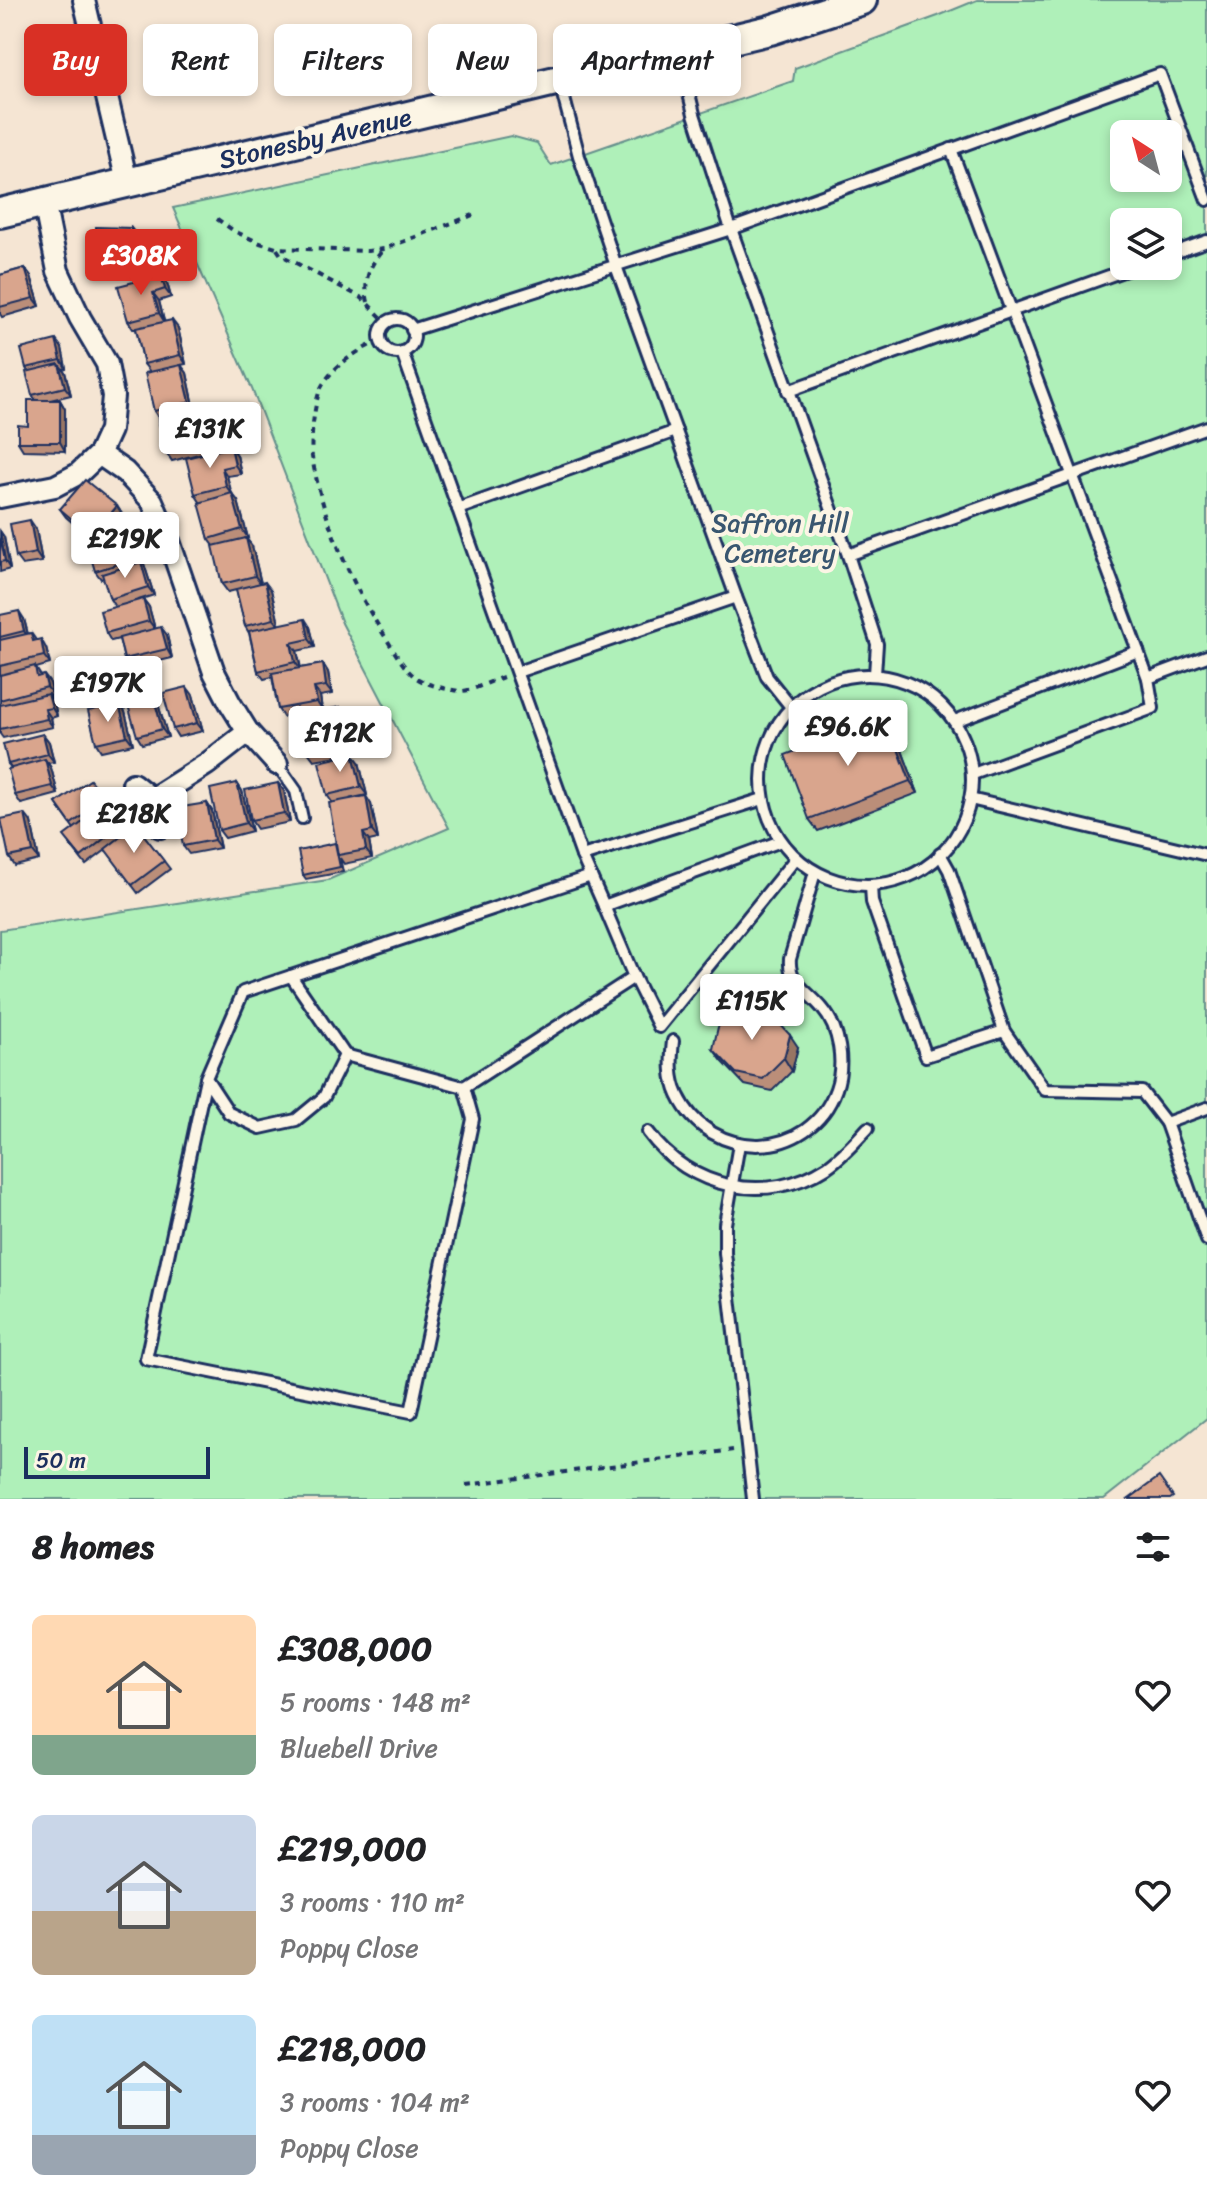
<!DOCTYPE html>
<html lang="en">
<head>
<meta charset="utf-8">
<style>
	body { margin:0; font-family:Sriracha,sans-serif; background:#f6f6f6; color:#202124; height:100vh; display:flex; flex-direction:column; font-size:30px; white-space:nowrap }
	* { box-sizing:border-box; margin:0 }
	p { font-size:26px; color:#757577 }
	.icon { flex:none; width:44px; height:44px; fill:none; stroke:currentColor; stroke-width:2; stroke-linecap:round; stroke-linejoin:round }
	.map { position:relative; height:1499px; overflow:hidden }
	.drawer { display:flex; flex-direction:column; background:#fff; flex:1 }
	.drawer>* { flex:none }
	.top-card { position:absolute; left:24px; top:24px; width:800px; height:72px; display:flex; gap:16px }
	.needle { width:52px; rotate:324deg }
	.controls { position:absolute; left:1110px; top:120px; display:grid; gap:16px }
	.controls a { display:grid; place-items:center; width:72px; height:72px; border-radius:12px; background:#fff; box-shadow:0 4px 12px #0003; font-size:40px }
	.scale { position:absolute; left:24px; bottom:20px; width:186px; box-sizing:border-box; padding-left:8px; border:4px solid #1b2f5e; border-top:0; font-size:22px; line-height:28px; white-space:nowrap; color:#1b2f5e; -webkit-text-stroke:6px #fcf5e5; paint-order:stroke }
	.price { position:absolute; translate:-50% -68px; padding:0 18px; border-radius:8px; background:#fff; color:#222; font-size:26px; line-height:52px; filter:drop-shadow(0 2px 4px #0008) }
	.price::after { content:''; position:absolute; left:50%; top:48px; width:24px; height:18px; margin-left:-12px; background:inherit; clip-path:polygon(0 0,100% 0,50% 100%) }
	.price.current { background:#d93025; color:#fff }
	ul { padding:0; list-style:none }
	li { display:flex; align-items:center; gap:24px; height:200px; padding:0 32px }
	li span { display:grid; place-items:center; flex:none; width:224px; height:160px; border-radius:12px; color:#555 }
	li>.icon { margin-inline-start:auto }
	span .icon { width:96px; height:96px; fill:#fffc; stroke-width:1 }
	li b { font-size:34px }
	h2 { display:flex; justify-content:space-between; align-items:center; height:96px; padding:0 32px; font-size:34px }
	.tag { padding:0 28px; border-radius:12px; background:#fff; box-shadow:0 4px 12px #0003; font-size:28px; line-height:72px }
	.tag.current { background:#d93025; color:#fff }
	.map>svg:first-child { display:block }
	.green { fill:#aff0b9; stroke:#65908c; stroke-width:2; fill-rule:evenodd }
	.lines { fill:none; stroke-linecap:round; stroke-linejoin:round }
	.service-casing { stroke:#1b2f5e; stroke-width:16 }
	.minor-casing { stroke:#1b2f5e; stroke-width:26 }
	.secondary-casing { stroke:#1b2f5e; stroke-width:34 }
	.path { stroke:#1b2f5e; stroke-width:4; stroke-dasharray:6 6; stroke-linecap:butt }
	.service { stroke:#fcf5e5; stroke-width:10 }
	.minor { stroke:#fcf5e5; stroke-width:20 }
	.secondary { stroke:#fcf5e5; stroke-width:28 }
	.wall { fill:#bb8e79; stroke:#1b2f5e; stroke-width:2 }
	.shaded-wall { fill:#987463; stroke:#1b2f5e; stroke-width:2 }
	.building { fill:#d9a58d; stroke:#1b2f5e; stroke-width:2 }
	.labels { text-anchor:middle; stroke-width:8; stroke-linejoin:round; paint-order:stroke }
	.street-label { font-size:26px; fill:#1b2f5e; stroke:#fcf5e5 }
	.park-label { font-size:26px; fill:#395670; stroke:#fcf5e5 }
</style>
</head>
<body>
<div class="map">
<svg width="1207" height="1499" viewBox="0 0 1207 1499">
	<rect width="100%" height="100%" fill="#f5e5d3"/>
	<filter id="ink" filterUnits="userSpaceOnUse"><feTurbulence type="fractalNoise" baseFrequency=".0125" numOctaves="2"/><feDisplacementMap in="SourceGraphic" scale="16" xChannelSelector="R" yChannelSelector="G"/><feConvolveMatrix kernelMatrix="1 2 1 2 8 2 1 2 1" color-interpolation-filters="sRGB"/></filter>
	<g filter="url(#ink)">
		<!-- green -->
		<path class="green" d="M977,0H1207V1418L1104,1499H0V930L328,880L449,828L342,623L252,389L173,208L511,136L537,143L551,165L793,81L795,68L938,16ZM1124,134H1168V178H1124ZM1124,222H1168V266H1124Z"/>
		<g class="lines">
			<defs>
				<g id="service">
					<path d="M679,53L694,114L731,229L848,555L877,644L875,674"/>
					<path d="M560,83L579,156L616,266L736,597L767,677L791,707"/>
					<path d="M951,149L1148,678"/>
					<path d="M1168,255L1207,241"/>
					<circle cx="397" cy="336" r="17"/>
					<path d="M412,330L731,229L1160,74L1207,200"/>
					<path d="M402,352L582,856"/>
					<path d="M788,391L1137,266"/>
					<path d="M458,509L676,431"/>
					<path d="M848,555L1207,427"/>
					<path d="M517,672L736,597"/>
					<circle cx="867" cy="780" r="105"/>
					<path d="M955,721L1138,651"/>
					<path d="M277,764L296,791L302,818"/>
					<path d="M973,774L1153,708L1148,678L1207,656"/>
					<path d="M763,799L582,856L604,906L781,841"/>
					<path d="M970,799L1207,855"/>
					<path d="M940,854L949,870L1004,1031L1045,1090L1142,1092L1166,1123L1207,1108"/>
					<path d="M871,886L872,902L926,1056L1004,1031"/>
					<path d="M604,906L634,977L659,1027L796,858"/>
					<path d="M291,976L345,1055"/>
					<path d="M673,1041C671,1059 670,1078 678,1095C710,1163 810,1162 836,1089C845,1063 840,1029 822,1008C808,991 788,983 790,959L815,872"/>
					<path d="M206,1078L229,1113L260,1128L296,1120L324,1097L345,1055L464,1087L473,1119L411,1412L146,1359L206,1078L243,992L591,876"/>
					<path d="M464,1087L634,977"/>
					<path d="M1166,1123L1207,1240"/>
					<path d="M648,1132C689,1189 767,1206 827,1167C843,1156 855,1142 868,1128"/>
					<path d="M739,1144L725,1224V1253L753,1499"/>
				</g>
				<g id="minor">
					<path d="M84,0L127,182"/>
					<path d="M99,454L125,472L152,501L169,541L214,672L230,703L248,732L207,764L152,799"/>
					<path d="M0,497L55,486L78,474L99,454L110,430L113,396L107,364L80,318L58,271L44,202"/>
					<path d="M248,732L277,764"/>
					<path d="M133,784L152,799L160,827"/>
				</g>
				<path id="secondary" d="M0,213L770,30L862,0"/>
			</defs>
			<!-- service casing -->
			<use href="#service" class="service-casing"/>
			<!-- minor casing -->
			<use href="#minor" class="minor-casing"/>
			<!-- secondary casing -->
			<use href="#secondary" class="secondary-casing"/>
			<!-- path -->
			<g class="path">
				<path d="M217,219L234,231L260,243L276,248L368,251L384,249L473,215"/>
				<path d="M277,249L281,255L362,298L387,323"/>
				<path d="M368,302C363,281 369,265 384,249"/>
				<path d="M380,340C358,351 331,366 320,390C314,405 310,442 312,457C323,521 351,584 386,638C394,651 403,667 415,677C424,684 451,691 462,691C475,690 491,681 503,677"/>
				<path d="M466,1485L733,1450"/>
			</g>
			<!-- service -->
			<use href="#service" class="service"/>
			<!-- minor -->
			<use href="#minor" class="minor"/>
			<!-- secondary -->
			<use href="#secondary" class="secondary"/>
		</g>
		<!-- wall -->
		<g class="wall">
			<path d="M131,228L137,236V276H101L96,268Z"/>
			<path d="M25,268L31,276L40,306L2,317L0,314V275Z"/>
			<path d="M161,275L167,283L171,297L159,301L164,321L178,328L186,364L181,365L187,373L195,410L211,415L216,434L202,438L206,452L172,461L166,452L159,419L154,411L150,372L144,364L136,329H133L128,321Z"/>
			<path d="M62,348L66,368L63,369L65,372L71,395L50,400H60L65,409V451L23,450L18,442L28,426L36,400L32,395L28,372L26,368Z"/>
			<path d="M231,447L237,455L241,474L227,476L231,493L238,501L248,538H246L252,546L261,583L271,590L279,625L310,627L315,647L297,651L301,668L323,664L328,672L332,694L320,696L322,710L283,717L278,709L272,677L264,679L258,671L249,633L245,626L236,590L228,592L222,584L214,546L209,539L200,502L195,494Z"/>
			<path d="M117,506L122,514L101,540L130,531L136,539L154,595L129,603L143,599L149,607L155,629L167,635L172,658L130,668L124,659L119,639L111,641L106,633L115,607L110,599L104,578L101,579L95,571V542L66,517L60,509Z"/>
			<path d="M36,529L42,562L22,565L16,557Z"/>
			<path d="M0,531L4,537L10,569L0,572Z"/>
			<path d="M0,615L24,619L28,634L31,633L36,640L46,648L50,664L36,668L41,676L50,683L53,695L50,696L54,702L57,716L51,718L53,727L3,738L0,734Z"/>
			<path d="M153,695L158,704L168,737L142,744L137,736Z"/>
			<path d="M193,695L203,731L178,737L173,729Z"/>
			<path d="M125,712L133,744L101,751L96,743Z"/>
			<path d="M346,715L355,753L314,760L308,752Z"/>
			<path d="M894,729L918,793L818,831L809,819Z"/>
			<path d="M43,734L49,742L54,762L48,763L51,768L58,794L21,804L15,795L11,768L8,764Z"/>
			<path d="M353,754L359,762L367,795L353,798L371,804L378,839L369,841L372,858L344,864L340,858L343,872L306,879L303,875L336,845L332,802L327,795Z"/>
			<path d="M90,780L110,808L102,814L120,837L136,825L170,869L138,893L106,850L86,865L70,845L74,829L56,803Z"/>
			<path d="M237,783L242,791L252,831L225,838L219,830Z"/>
			<path d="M278,783L284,791L290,822L257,829L251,820Z"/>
			<path d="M207,803L212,811L220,848L189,854L183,846Z"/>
			<path d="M31,822L39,860L15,866L9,857Z"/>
			<path d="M798,1047L792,1071L772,1091L745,1085L722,1061L713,1049Z"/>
		</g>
		<!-- shaded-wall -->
		<g class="shaded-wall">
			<path d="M131,228L137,236V276L131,268Z"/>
			<path d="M25,268L31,276L40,306L34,298Z"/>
			<path d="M161,275L167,283L171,297L165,289Z"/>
			<path d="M153,293L159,301L164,321L159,313Z"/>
			<path d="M172,320L178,328L186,364L180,355Z"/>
			<path d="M56,340L62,348L66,368L61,360Z"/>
			<path d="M59,364L65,372L71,395L65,387Z"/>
			<path d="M181,365L187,373L195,411L190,402Z"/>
			<path d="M60,400L65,409V451L60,442Z"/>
			<path d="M206,407L211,415L216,434L210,426Z"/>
			<path d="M197,430L202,438L206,452L200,444Z"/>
			<path d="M231,447L237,455L241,474L235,465Z"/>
			<path d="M222,468L227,476L232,494L226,486Z"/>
			<path d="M232,493L238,501L248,538L242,529Z"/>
			<path d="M117,506L122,514L98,544L92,536Z"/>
			<path d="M30,520L36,529L42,562L36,553Z"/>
			<path d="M0,531L4,537L10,569L5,561Z"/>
			<path d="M130,531L136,539L154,595L148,587Z"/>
			<path d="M246,538L252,546L261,584L255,576Z"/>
			<path d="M265,582L271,590L280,627L274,619Z"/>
			<path d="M143,599L149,607L155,629L149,621Z"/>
			<path d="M19,611L24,619L29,639L24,631Z"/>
			<path d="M305,619L310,627L315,647L309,639Z"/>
			<path d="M161,627L167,635L172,658L167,649Z"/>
			<path d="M41,639L46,648L50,664L44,656Z"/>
			<path d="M291,643L297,651L301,670L295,662Z"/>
			<path d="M323,664L328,672L332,694L326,686Z"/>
			<path d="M44,675L50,683L53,695L47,687Z"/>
			<path d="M187,687L193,695L203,731L197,723Z"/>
			<path d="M314,688L320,696L322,710L317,702Z"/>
			<path d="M48,694L54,702L57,716L52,708Z"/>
			<path d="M153,695L158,704L168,737L162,729Z"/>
			<path d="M119,704L125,712L133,744L127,736Z"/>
			<path d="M340,707L346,715L355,753L349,745Z"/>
			<path d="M45,709L51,718L53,727L47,719Z"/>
			<path d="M886,717L894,729L918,793L910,781Z"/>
			<path d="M43,734L49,742L54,762L48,754Z"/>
			<path d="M353,754L359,762L367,795L361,787Z"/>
			<path d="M45,759L51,768L58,794L52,786Z"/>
			<path d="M237,783L242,791L252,831L246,823Z"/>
			<path d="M278,783L284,791L290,822L284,813Z"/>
			<path d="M366,796L371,804L378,839L372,831Z"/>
			<path d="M207,803L212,811L220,848L214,840Z"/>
			<path d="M25,814L31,822L39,860L33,852Z"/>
			<path d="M363,833L369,841L372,858L366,850Z"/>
			<path d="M790,1035L798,1047L792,1071L784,1058Z"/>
		</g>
		<!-- building -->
		<g class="building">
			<path d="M96,227L131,228V268H96Z"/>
			<path d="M25,268L34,298L0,307V275Z"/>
			<path d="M161,275L165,289L153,293L159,313L128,321L118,286Z"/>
			<path d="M172,320L180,355L144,364L136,328Z"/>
			<path d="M56,340L61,360L26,368L21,349Z"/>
			<path d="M59,364L65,387L32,395L26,372Z"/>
			<path d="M181,365L190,402L154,411L145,373Z"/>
			<path d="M28,400H60V442H18V425L28,426Z"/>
			<path d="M206,407L210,426L197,430L200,444L166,452L158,419Z"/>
			<path d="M231,447L235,465L222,468L226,486L195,494L186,458Z"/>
			<path d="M85,480L117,506L92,536L60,509Z"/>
			<path d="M232,493L242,529L209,539L199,503Z"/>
			<path d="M30,520L36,553L16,557L10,524Z"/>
			<path d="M130,531L138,558L95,571L87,544Z"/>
			<path d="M0,536L5,561L0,562Z"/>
			<path d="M246,538L255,576L222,584L213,546Z"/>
			<path d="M141,562L148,587L110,599L102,574Z"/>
			<path d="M265,582L274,619L245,626L236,589Z"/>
			<path d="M143,599L149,621L106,633L100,611Z"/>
			<path d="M19,611L24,631L0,637V615Z"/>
			<path d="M305,619L309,639L291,643L295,662L258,671L249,631Z"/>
			<path d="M161,627L167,649L124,659L119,638Z"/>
			<path d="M31,633L33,641L41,639L44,656L0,666V640Z"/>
			<path d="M323,664L326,686L314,688L317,702L278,709L272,673Z"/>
			<path d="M35,666L37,677L44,675L47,687L0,700V675Z"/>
			<path d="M187,687L197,723L173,729L163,693Z"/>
			<path d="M48,694L52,708L45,709L47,719L0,729V705Z"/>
			<path d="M153,695L162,729L137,736L127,702Z"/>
			<path d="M119,704L127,736L96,743L88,711Z"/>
			<path d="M340,707L349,745L308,752L301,715Z"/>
			<path d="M886,717L910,781L809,819L785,755Z"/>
			<path d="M43,734L48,754L8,764L3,744Z"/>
			<path d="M353,754L361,787L327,795L319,762Z"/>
			<path d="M45,759L52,786L15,795L8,769Z"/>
			<path d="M90,780L105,800L71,824L56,803Z"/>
			<path d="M237,783L246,823L219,830L210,789Z"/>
			<path d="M278,783L284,813L251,820L245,790Z"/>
			<path d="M366,796L372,831L363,833L366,850L338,855L329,803Z"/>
			<path d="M207,803L214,840L183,846L176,808Z"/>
			<path d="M99,810L115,830L81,857L64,836Z"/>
			<path d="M25,814L33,852L9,857L1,819Z"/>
			<path d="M136,825L164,861L132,885L105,849Z"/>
			<path d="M335,843L340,867L303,875L298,851Z"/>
			<path d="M739,1006L768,1011L790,1035L784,1058L763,1079L736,1073L713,1049L718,1027Z"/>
			<path d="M1159,1477L1173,1497L1170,1499H1129Z"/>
		</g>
	</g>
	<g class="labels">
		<!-- street labels -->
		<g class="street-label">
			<text transform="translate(315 138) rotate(-13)" y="9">Stonesby Avenue</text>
		</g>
		<!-- park labels -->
		<g class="park-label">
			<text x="780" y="532">Saffron Hill<tspan x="780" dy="30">Cemetery</tspan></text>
		</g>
	</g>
</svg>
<div class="controls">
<a><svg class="needle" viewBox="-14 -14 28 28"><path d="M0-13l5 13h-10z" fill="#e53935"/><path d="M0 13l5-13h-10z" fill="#757577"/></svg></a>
<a><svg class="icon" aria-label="layers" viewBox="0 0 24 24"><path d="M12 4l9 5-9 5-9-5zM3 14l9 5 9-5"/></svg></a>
</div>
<div class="scale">50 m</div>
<b class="price current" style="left:141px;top:297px">£308K</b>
<b class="price" style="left:210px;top:470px">£131K</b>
<b class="price" style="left:125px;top:580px">£219K</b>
<b class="price" style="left:108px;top:724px">£197K</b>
<b class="price" style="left:848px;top:768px">£96.6K</b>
<b class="price" style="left:340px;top:774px">£112K</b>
<b class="price" style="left:134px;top:855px">£218K</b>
<b class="price" style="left:752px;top:1042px">£115K</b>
<div class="top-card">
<a class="tag current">Buy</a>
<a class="tag">Rent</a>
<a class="tag">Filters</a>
<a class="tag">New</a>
<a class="tag">Apartment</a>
</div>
</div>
<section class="drawer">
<h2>8 homes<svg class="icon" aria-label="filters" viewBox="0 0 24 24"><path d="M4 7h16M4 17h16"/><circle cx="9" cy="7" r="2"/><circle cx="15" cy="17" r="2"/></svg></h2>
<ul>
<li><span style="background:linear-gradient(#ffd9b3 75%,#7fa58c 0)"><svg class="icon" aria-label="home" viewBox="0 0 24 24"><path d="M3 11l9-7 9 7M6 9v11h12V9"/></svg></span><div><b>£308,000</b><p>5 rooms · 148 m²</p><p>Bluebell Drive</p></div><svg class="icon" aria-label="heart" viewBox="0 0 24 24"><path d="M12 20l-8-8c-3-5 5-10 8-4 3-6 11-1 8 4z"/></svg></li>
<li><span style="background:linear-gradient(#c9d6e8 60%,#b9a48a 0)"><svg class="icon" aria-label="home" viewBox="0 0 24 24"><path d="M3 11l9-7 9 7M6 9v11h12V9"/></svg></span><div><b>£219,000</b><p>3 rooms · 110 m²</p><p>Poppy Close</p></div><svg class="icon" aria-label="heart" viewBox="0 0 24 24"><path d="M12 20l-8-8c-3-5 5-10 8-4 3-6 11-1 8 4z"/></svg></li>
<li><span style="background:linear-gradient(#bfe0f5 75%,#9aa5b1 0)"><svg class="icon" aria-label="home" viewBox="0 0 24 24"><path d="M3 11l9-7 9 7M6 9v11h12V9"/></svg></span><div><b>£218,000</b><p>3 rooms · 104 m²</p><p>Poppy Close</p></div><svg class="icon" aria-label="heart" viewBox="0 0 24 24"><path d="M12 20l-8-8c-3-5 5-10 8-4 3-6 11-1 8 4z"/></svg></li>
</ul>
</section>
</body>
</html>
